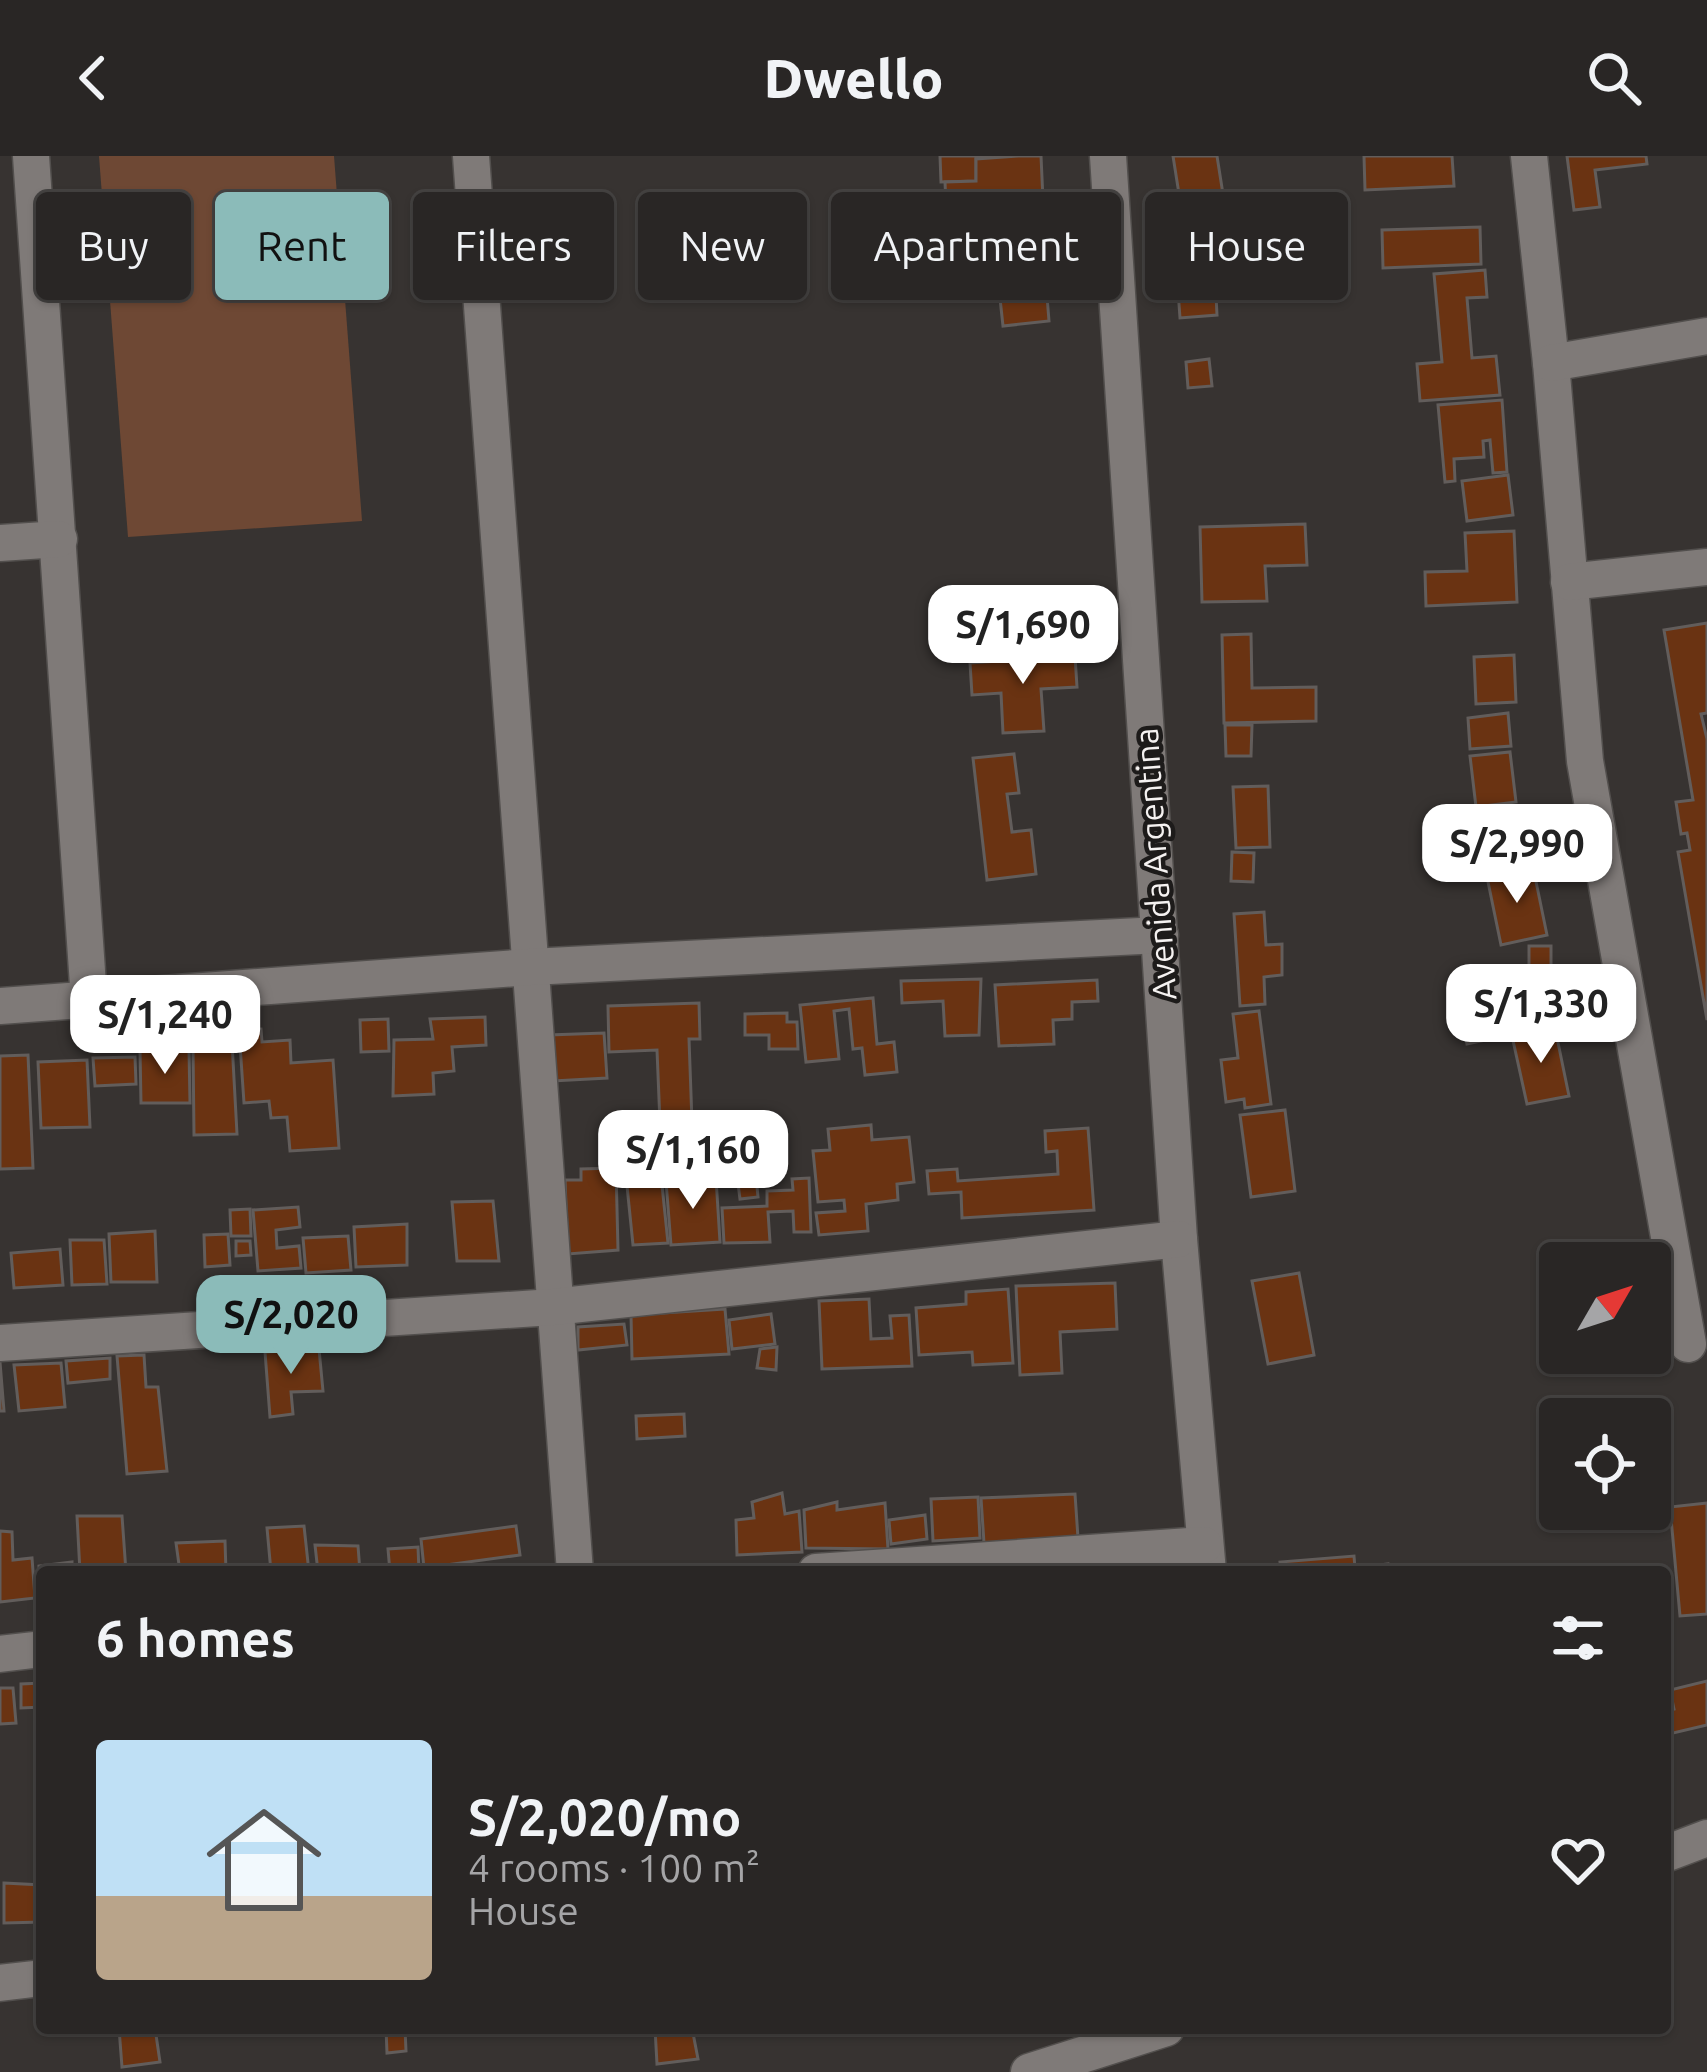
<!DOCTYPE html>
<html lang="en">
<head>
<meta charset="utf-8">
<style>
	body { margin:0; font-family:Ubuntu,sans-serif; background:#353232; color:#f1f3f6; height:100vh; display:flex; flex-direction:column; font-size:45px; white-space:nowrap }
	* { box-sizing:border-box; margin:0 }
	p { font-size:39px; color:#a5a5a7 }
	.icon { flex:none; width:66px; height:66px; fill:none; stroke:currentColor; stroke-width:2; stroke-linecap:round; stroke-linejoin:round }
	.map { position:relative; flex:1; overflow:hidden }
	.drawer { position:absolute; left:36px; top:1410px; width:1635px; height:468px; display:flex; flex-direction:column; background:#292625; border-radius:12px; box-shadow:0 3px 9px #0004,0 0 0 3px #454342 }
	.drawer>* { flex:none }
	.top-card { position:absolute; left:36px; top:36px; width:1635px; height:108px; display:flex; gap:24px }
	.needle { width:78px; rotate:51deg }
	.tools { position:absolute; left:1539px; top:1086px; display:grid; gap:24px }
	.tools a { display:grid; place-items:center; width:132px; height:132px; border-radius:12px; background:#292625; box-shadow:0 3px 9px #0004,0 0 0 3px #454342; font-size:60px }
	.price { position:absolute; translate:-50% -102px; padding:0 27px; border-radius:24px; background:#fff; color:#222; font-size:39px; line-height:78px; filter:drop-shadow(0 3px 6px #0008) }
	.price::after { content:''; position:absolute; left:50%; top:72px; width:36px; height:27px; margin-left:-18px; background:inherit; clip-path:polygon(0 0,100% 0,50% 100%) }
	.price.selected { background:#8bbbb9; color:#111 }
	ul { padding:0; list-style:none }
	li { display:flex; align-items:center; gap:36px; height:300px; padding:0 60px }
	li span { display:grid; place-items:center; flex:none; width:336px; height:240px; border-radius:12px; color:#555 }
	li>.icon { margin-inline-start:auto }
	span .icon { width:144px; height:144px; fill:#fffc; stroke-width:1 }
	li b { font-size:51px }
	h2 { display:flex; justify-content:space-between; align-items:center; height:144px; padding:0 60px; font-size:51px }
	.chip { padding:0 42px; border-radius:12px; background:#292625; box-shadow:0 3px 9px #0004,0 0 0 3px #454342; font-size:42px; line-height:108px }
	.chip.selected { background:#8bbbb9; color:#111 }
	header { display:flex; justify-content:space-between; align-items:center; height:156px; padding:0 60px; background:#292625; font-size:54px; font-weight:800 }
	.map>svg:first-child { display:block }
	.green { fill:#6e4834 }
	.building { fill:#6a3312; stroke:#625d5b; stroke-width:3 }
	.lines { fill:none; stroke-linecap:round; stroke-linejoin:round }
	.minor-casing { stroke:#524f4d; stroke-width:39 }
	.minor { stroke:#7f7a78; stroke-width:36 }
	.labels { text-anchor:middle; stroke-width:9; stroke-linejoin:round; paint-order:stroke }
	.street-label { font-size:33px; fill:#f5f2f1; stroke:#1d1b1a }
</style>
</head>
<body>
<header><svg class="icon" aria-label="back" viewBox="0 0 24 24"><path d="M15 5l-7 7 7 7"/></svg>Dwello<svg class="icon" aria-label="search" viewBox="0 0 24 24"><circle cx="10" cy="10" r="6"/><path d="M15 15l6 6"/></svg></header>
<div class="map">
<svg width="1707" height="1916" viewBox="0 0 1707 1916">
	<rect width="100%" height="100%" fill="#373331"/>
	<!-- green -->
	<path class="green" d="M99,0H334L362,365L128,381Z"/>
	<!-- building -->
	<g class="building">
		<path d="M940,0H1018L976,3V25L941,26Z"/>
		<path d="M1018,0H1041L1043,44L946,49L945,26L976,25V3Z"/>
		<path d="M1173,0H1217L1225,51L1182,57Z"/>
		<path d="M1364,0H1452L1454,30L1365,34Z"/>
		<path d="M1567,0H1646L1647,8L1595,14L1600,51L1574,54Z"/>
		<path d="M1480,71L1481,108L1383,112L1382,74Z"/>
		<path d="M1485,114L1487,141L1467,142L1472,202L1496,200L1500,239L1420,245L1417,208L1442,206L1434,118Z"/>
		<path d="M1215,119L1217,159L1180,162L1177,120Z"/>
		<path d="M1046,128L1049,165L1003,170L999,133Z"/>
		<path d="M1209,203L1212,230L1188,232L1186,206Z"/>
		<path d="M1502,244L1507,316L1493,317L1490,284L1483,285L1484,301L1454,303L1455,325L1445,326L1438,249Z"/>
		<path d="M1508,319L1513,359L1467,365L1462,325Z"/>
		<path d="M1305,368L1307,409L1265,410L1267,445L1202,446L1200,371Z"/>
		<path d="M1514,375L1517,446L1426,450L1425,416L1467,415L1465,377Z"/>
		<path d="M1707,467V557L1701,558L1707,583V864L1678,696L1690,694L1687,677L1681,678L1676,646L1693,644L1664,474Z"/>
		<path d="M1251,478L1252,532L1316,531V565L1224,567L1222,479Z"/>
		<path d="M1514,499L1516,546L1476,548L1474,501Z"/>
		<path d="M1075,500L1077,531L1041,533L1044,575L1003,577L1001,537L972,539L970,507Z"/>
		<path d="M1508,557L1511,590L1470,593L1468,562Z"/>
		<path d="M1225,569H1252L1251,600H1226Z"/>
		<path d="M1510,596L1516,646L1476,651L1470,600Z"/>
		<path d="M1014,598L1019,637L1007,638L1012,676L1031,674L1036,718L987,724L973,602Z"/>
		<path d="M1268,630L1270,691L1236,692L1233,631Z"/>
		<path d="M1527,650L1531,669L1556,663L1565,702L1508,715L1495,657Z"/>
		<path d="M1232,696L1254,697L1253,726L1231,725Z"/>
		<path d="M1533,711L1547,779L1501,789L1487,721Z"/>
		<path d="M1264,756L1266,789L1282,788V819L1264,821L1265,848L1240,850L1234,758Z"/>
		<path d="M1529,790H1551V843L1515,844L1514,813H1529Z"/>
		<path d="M981,823L979,879L945,880L943,845L902,847L901,825Z"/>
		<path d="M1097,824L1098,845L1072,846V863L1053,864L1054,888L999,890L995,829Z"/>
		<path d="M873,842L877,888L894,886L897,916L865,919L862,892L853,893L849,853L834,855L839,903L806,906L800,849Z"/>
		<path d="M1511,846L1518,877L1467,888L1461,857Z"/>
		<path d="M699,847L700,883H689L692,966L660,967L657,894L609,896L608,850Z"/>
		<path d="M1259,855L1271,948L1245,952L1244,943L1226,946L1221,904L1238,902L1233,858Z"/>
		<path d="M787,857V866H797L798,893H769V879H745V858Z"/>
		<path d="M485,861L486,889L452,891L454,915L433,917L434,938L393,940L394,884L433,883L430,863Z"/>
		<path d="M388,863L389,895L361,896L360,864Z"/>
		<path d="M1555,872L1569,940L1527,948L1512,880Z"/>
		<path d="M261,873L262,886L290,884L291,907L333,904L339,992L290,995L287,961L271,962L269,945L244,947L239,874Z"/>
		<path d="M604,877L607,922L553,925L549,879Z"/>
		<path d="M232,886L237,978L194,979L193,891Z"/>
		<path d="M140,894H189L190,947H141Z"/>
		<path d="M28,899L33,1012L0,1013V900Z"/>
		<path d="M135,901L136,928L95,930L93,902Z"/>
		<path d="M87,904L90,971L41,972L38,906Z"/>
		<path d="M1285,954L1295,1035L1251,1041L1240,959Z"/>
		<path d="M871,969L872,984L909,981L914,1026L897,1028L898,1044L866,1048L868,1075L819,1079L816,1057L845,1055L844,1044L818,1046L813,995L830,994L828,973Z"/>
		<path d="M1088,972L1094,1054L962,1062L961,1036L929,1038L927,1015L957,1013L958,1025L1058,1018L1057,995L1046,996L1045,975Z"/>
		<path d="M755,1010L758,1041L740,1043L736,1012Z"/>
		<path d="M616,1012L618,1094L568,1098L565,1024H581V1013Z"/>
		<path d="M716,1022L720,1086L671,1089L666,1025L681,1024L682,1033L694,1032L693,1024Z"/>
		<path d="M809,1022L811,1076H794L793,1055L768,1056L770,1086L724,1087L722,1052L767,1050V1035L793,1034L792,1023Z"/>
		<path d="M662,1029L668,1087L633,1089L627,1030Z"/>
		<path d="M493,1045L499,1105H457L452,1046Z"/>
		<path d="M298,1051L300,1071L276,1074L277,1092L299,1090L301,1112L258,1115L253,1054Z"/>
		<path d="M250,1053L251,1080H231L230,1054Z"/>
		<path d="M407,1068V1109L356,1111L354,1071Z"/>
		<path d="M155,1075L157,1126H111L109,1078Z"/>
		<path d="M228,1078L230,1109L205,1111L204,1079Z"/>
		<path d="M348,1080L351,1114L306,1117L303,1082Z"/>
		<path d="M70,1084H104L107,1128L72,1129Z"/>
		<path d="M236,1085H250L251,1099L236,1100Z"/>
		<path d="M60,1093L63,1129L14,1132L11,1097Z"/>
		<path d="M1299,1117L1314,1199L1268,1208L1252,1125Z"/>
		<path d="M1115,1127L1117,1173L1060,1176L1062,1217L1020,1219L1016,1130Z"/>
		<path d="M1008,1133L1013,1207L973,1209L972,1196L919,1199L916,1152L966,1148V1136Z"/>
		<path d="M869,1143L871,1183L892,1182L890,1160L909,1159L912,1210L822,1213L819,1145Z"/>
		<path d="M725,1153L729,1198L632,1203L631,1159Z"/>
		<path d="M771,1158L775,1188L732,1193L729,1164Z"/>
		<path d="M624,1168L627,1189L578,1194V1171Z"/>
		<path d="M777,1191L776,1214L757,1212L760,1193Z"/>
		<path d="M319,1193L323,1235L291,1236L293,1258L270,1261L265,1196Z"/>
		<path d="M144,1199L146,1231H158L167,1315L127,1318L117,1200Z"/>
		<path d="M110,1202V1223L68,1227L66,1205Z"/>
		<path d="M0,1206L4,1255H0Z"/>
		<path d="M61,1207L65,1251L19,1255L14,1209Z"/>
		<path d="M684,1258L685,1280L637,1283L636,1260Z"/>
		<path d="M782,1337L785,1358L799,1355L802,1396L737,1399L736,1364L754,1362L752,1346Z"/>
		<path d="M1075,1338L1078,1382L984,1387L981,1342Z"/>
		<path d="M978,1341L980,1382L933,1385L931,1343Z"/>
		<path d="M837,1346V1354L885,1347L888,1393L806,1392L804,1354Z"/>
		<path d="M1707,1347V1458L1680,1460L1670,1351Z"/>
		<path d="M925,1359L927,1383L891,1388L889,1364Z"/>
		<path d="M77,1360H122L126,1416H80Z"/>
		<path d="M304,1370L309,1416H271L267,1372Z"/>
		<path d="M516,1370L520,1399L424,1412L421,1383Z"/>
		<path d="M0,1375L12,1376L13,1404L32,1402L35,1442L0,1446Z"/>
		<path d="M225,1385L226,1416H180L176,1387Z"/>
		<path d="M315,1389L358,1390L360,1416H318Z"/>
		<path d="M418,1391L419,1415L390,1416L388,1393Z"/>
		<path d="M1354,1400L1355,1412L1388,1408L1389,1416H1281L1280,1406Z"/>
		<path d="M72,1406V1416H42L40,1440L39,1410Z"/>
		<path d="M1707,1525V1569L1669,1578L1665,1555L1674,1553L1670,1534Z"/>
		<path d="M42,1527V1551L21,1552V1528Z"/>
		<path d="M0,1532H13L16,1567L0,1568Z"/>
		<path d="M4,1727L42,1729V1766L4,1767Z"/>
		<path d="M119,1872H155L160,1906L122,1911Z"/>
		<path d="M386,1872H405L406,1895L387,1897Z"/>
		<path d="M655,1872H692L698,1903L657,1908Z"/>
	</g>
	<g class="lines">
		<defs>
			<g id="minor">
				<path d="M31,0L89,844"/>
				<path d="M471,0L575,1416"/>
				<path d="M1108,0L1179,1083L1208,1416"/>
				<path d="M1529,0L1551,207L1585,605L1688,1188"/>
				<path d="M1551,207L1707,180"/>
				<path d="M0,387L59,383"/>
				<path d="M1569,426L1707,411"/>
				<path d="M0,850L530,811L1160,779"/>
				<path d="M0,1187L553,1151L1179,1083"/>
				<path d="M816,1416L1204,1389"/>
				<path d="M0,1498L42,1493"/>
				<path d="M1665,1698L1707,1682"/>
				<path d="M0,1827L42,1822"/>
				<path d="M1029,1916L1166,1872"/>
			</g>
		</defs>
		<!-- minor casing -->
		<use href="#minor" class="minor-casing"/>
		<!-- minor -->
		<use href="#minor" class="minor"/>
	</g>
	<g class="labels">
		<!-- street labels -->
		<g class="street-label">
			<text transform="translate(1155 708) rotate(-94)" y="12">Avenida Argentina</text>
		</g>
	</g>
</svg>
<div class="tools">
<a><svg class="needle" viewBox="-14 -14 28 28"><path d="M0-13l5 13h-10z" fill="#e53935"/><path d="M0 13l5-13h-10z" fill="#a5a5a7"/></svg></a>
<a><svg class="icon" aria-label="locate" viewBox="0 0 24 24"><circle cx="12" cy="12" r="6"/><path d="M12 2v4M12 18v4M2 12h4M18 12h4"/></svg></a>
</div>
<b class="price" style="left:1023px;top:531px">S/1,690</b>
<b class="price" style="left:1517px;top:750px">S/2,990</b>
<b class="price" style="left:1541px;top:910px">S/1,330</b>
<b class="price" style="left:165px;top:921px">S/1,240</b>
<b class="price" style="left:693px;top:1056px">S/1,160</b>
<b class="price selected" style="left:291px;top:1221px">S/2,020</b>
<div class="top-card">
<a class="chip">Buy</a>
<a class="chip selected">Rent</a>
<a class="chip">Filters</a>
<a class="chip">New</a>
<a class="chip">Apartment</a>
<a class="chip">House</a>
</div>
<section class="drawer">
<h2>6 homes<svg class="icon" aria-label="filters" viewBox="0 0 24 24"><path d="M4 7h16M4 17h16"/><circle cx="9" cy="7" r="2"/><circle cx="15" cy="17" r="2"/></svg></h2>
<ul>
<li><span style="background:linear-gradient(#bfe0f5 65%,#b9a48a 0)"><svg class="icon" aria-label="home" viewBox="0 0 24 24"><path d="M3 11l9-7 9 7M6 9v11h12V9"/></svg></span><div><b>S/2,020/mo</b><p>4 rooms · 100 m²</p><p>House</p></div><svg class="icon" aria-label="heart" viewBox="0 0 24 24"><path d="M12 20l-8-8c-3-5 5-10 8-4 3-6 11-1 8 4z"/></svg></li>
</ul>
</section>
</div>
</body>
</html>
